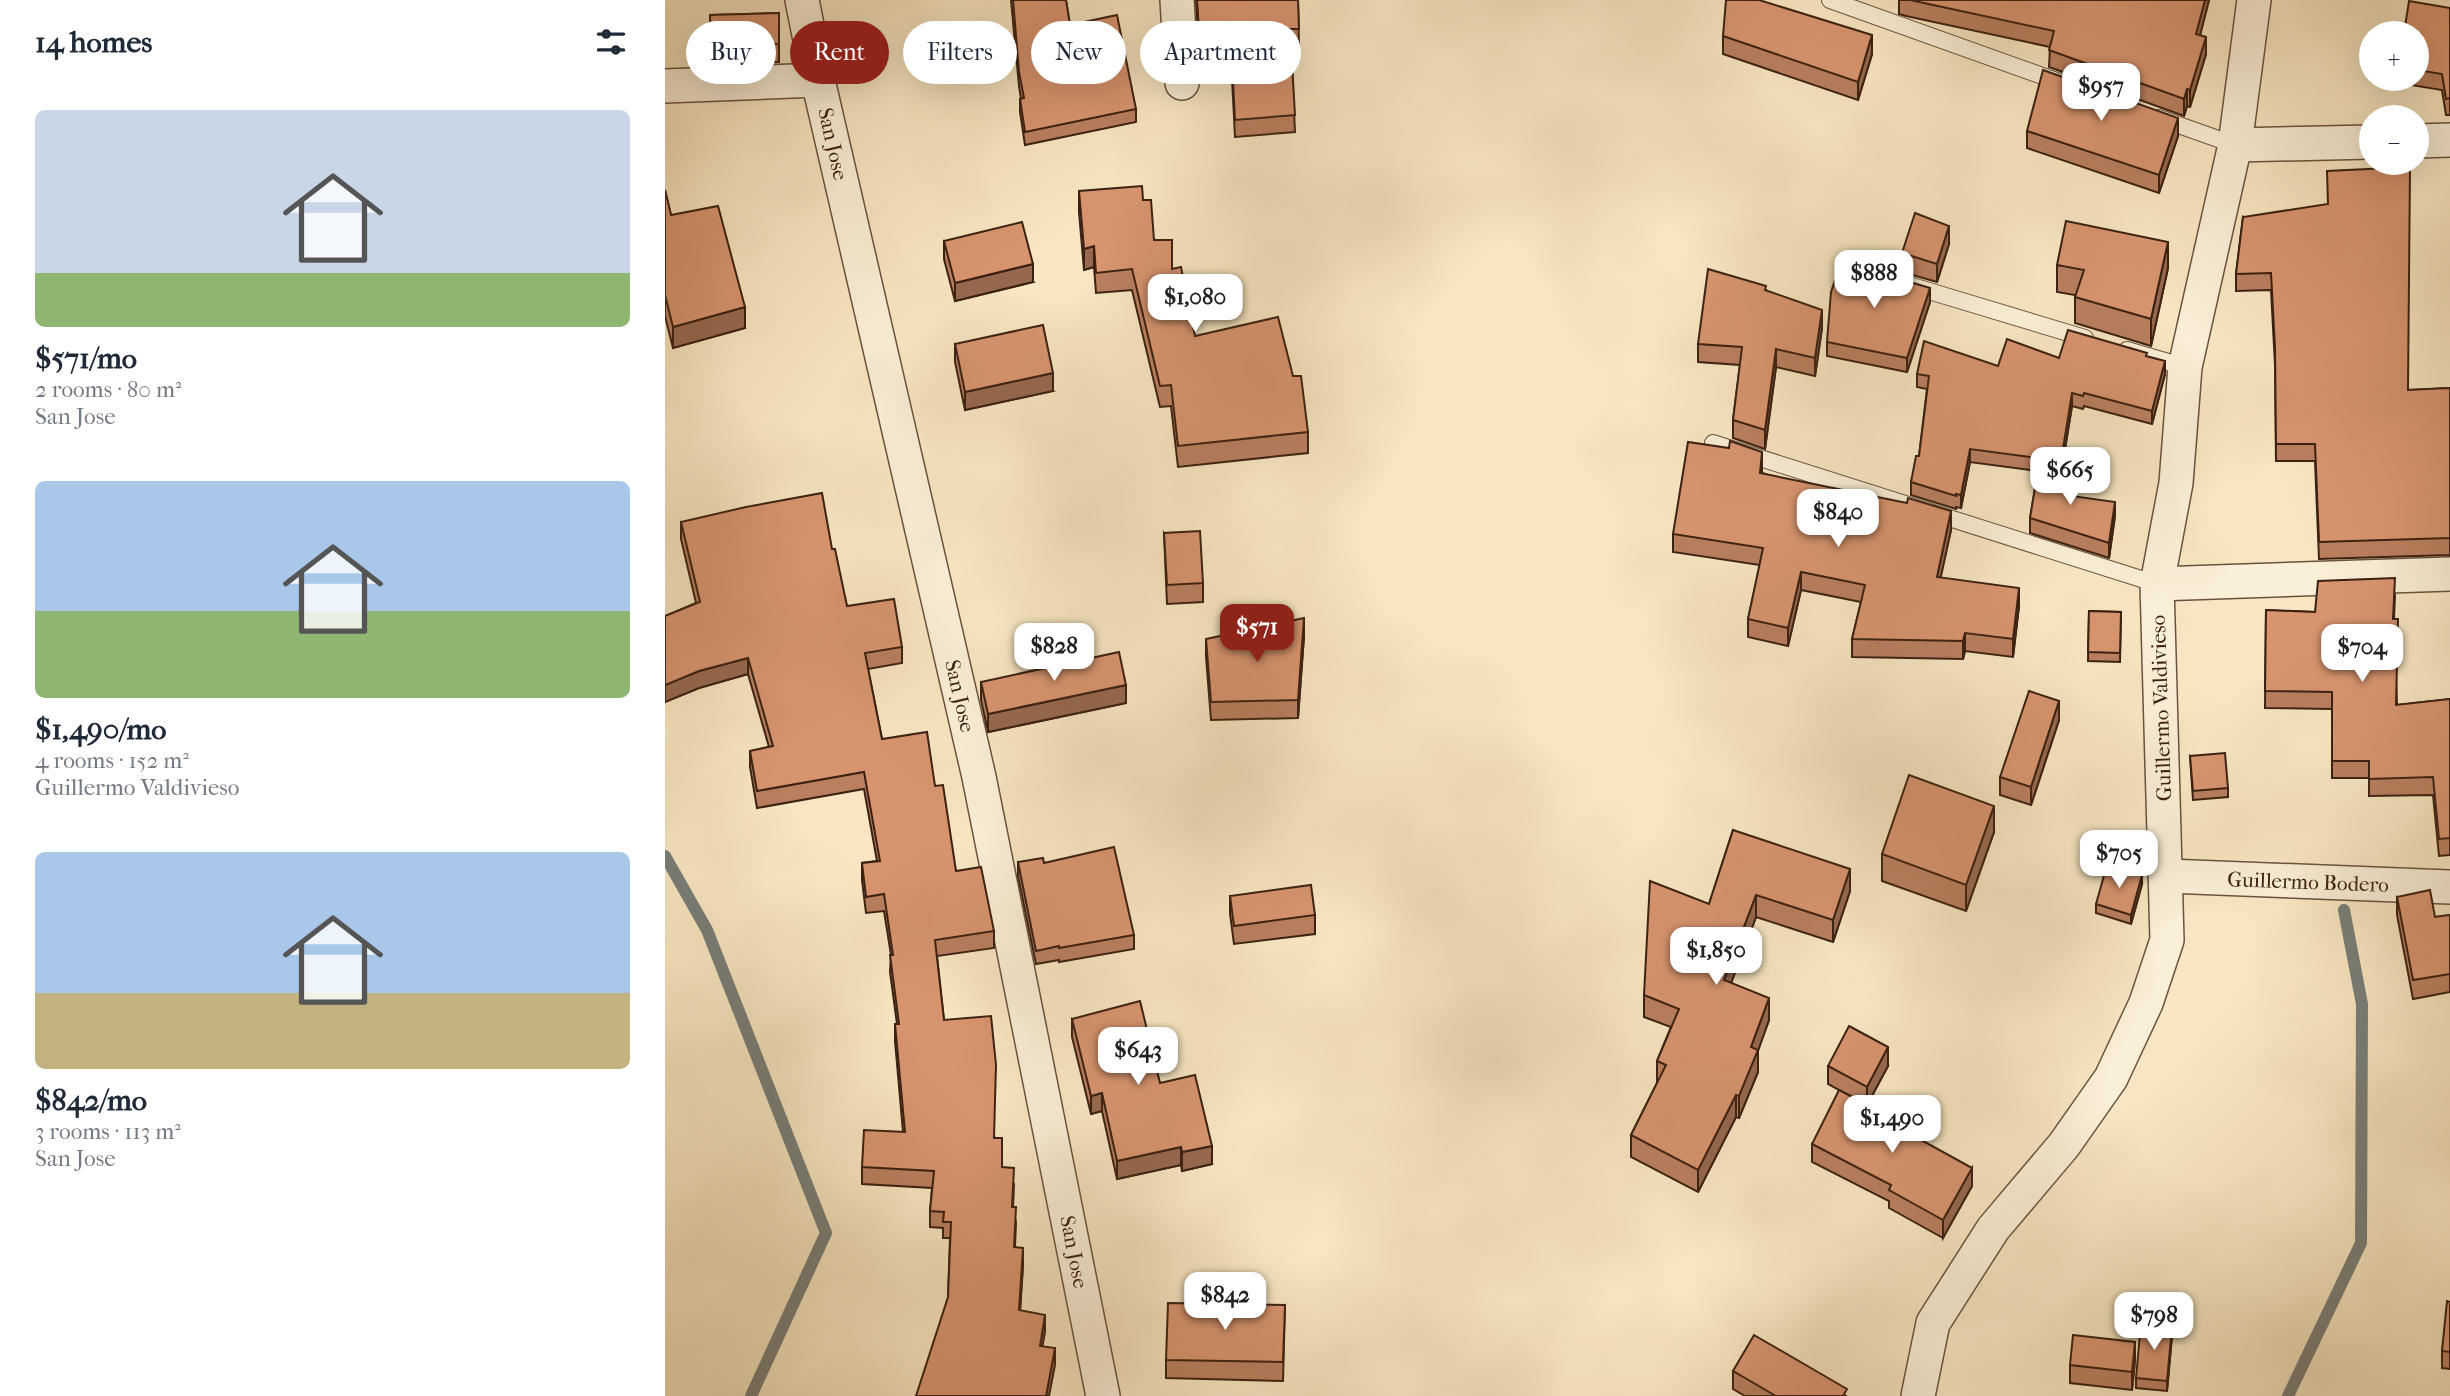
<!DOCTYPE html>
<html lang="en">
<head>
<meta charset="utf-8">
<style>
	body { margin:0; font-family:"IM FELL French Canon",serif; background:#f6f6f7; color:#1f2937; height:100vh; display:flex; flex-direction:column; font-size:26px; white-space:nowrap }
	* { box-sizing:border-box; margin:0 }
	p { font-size:23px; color:#747a83 }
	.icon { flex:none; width:38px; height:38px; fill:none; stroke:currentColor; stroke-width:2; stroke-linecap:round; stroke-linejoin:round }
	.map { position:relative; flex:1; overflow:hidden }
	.panel { display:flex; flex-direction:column; background:#fff; width:665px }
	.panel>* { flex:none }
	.top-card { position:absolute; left:21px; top:21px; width:665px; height:63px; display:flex; gap:14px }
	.buttons { position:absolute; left:1694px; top:21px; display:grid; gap:14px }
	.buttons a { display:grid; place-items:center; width:70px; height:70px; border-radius:50%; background:#fff; box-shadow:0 7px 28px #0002; font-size:35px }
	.price { position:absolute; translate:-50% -60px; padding:0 16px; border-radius:14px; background:#fff; color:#222; font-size:23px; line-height:46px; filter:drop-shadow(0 2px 4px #0008) }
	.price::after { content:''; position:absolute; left:50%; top:42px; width:21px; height:16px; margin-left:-10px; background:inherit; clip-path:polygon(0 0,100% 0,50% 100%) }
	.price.current { background:#8f2418; color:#fff }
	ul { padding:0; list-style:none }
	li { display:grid; align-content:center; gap:14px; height:371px; padding:0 35px }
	li span { display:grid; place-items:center; height:217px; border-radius:10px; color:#555 }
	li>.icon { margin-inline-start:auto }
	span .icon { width:126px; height:126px; fill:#fffc; stroke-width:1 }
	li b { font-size:30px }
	h2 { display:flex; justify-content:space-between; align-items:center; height:84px; padding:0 35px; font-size:30px }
	.pill { padding:0 24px; border-radius:32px; background:#fff; box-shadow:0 7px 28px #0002; font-size:24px; line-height:63px }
	.pill.current { background:#8f2418; color:#fff }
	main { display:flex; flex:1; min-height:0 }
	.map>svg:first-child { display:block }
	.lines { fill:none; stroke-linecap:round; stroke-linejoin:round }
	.stream { stroke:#797f79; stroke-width:12 }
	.service-casing { stroke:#6b523e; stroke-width:18 }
	.minor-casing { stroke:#6b523e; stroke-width:36 }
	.service { stroke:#faefd7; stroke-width:16 }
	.minor { stroke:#faefd7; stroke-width:33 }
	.wall { fill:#b97f5f; stroke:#3c2112; stroke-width:2 }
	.shaded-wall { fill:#96684e; stroke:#3c2112; stroke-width:2 }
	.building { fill:#d7946f; stroke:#3c2112; stroke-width:2 }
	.labels { text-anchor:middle; stroke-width:6; stroke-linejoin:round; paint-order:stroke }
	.street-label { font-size:21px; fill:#3c2112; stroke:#faefd7 }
</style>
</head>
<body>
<main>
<section class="panel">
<h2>14 homes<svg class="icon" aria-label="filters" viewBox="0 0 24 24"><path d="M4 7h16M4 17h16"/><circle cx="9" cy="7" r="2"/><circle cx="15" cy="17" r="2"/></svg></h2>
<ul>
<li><span style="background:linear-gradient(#c9d6e8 75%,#8fb573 0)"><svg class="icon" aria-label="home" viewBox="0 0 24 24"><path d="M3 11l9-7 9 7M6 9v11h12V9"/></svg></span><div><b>$571/mo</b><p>2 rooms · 80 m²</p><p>San Jose</p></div></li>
<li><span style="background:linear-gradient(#a9c7e8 60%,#8fb573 0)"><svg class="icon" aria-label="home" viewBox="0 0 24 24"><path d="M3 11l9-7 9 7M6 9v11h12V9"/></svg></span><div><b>$1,490/mo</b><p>4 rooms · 152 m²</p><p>Guillermo Valdivieso</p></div></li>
<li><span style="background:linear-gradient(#a9c7e8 65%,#c2b280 0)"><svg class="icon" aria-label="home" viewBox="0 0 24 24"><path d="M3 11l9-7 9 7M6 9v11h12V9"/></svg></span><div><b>$842/mo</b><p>3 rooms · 113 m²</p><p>San Jose</p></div></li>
</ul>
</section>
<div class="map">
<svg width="1785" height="1396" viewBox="0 0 1785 1396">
	<rect width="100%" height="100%" fill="#f7e6c1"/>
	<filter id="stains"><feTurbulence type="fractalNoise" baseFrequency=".00286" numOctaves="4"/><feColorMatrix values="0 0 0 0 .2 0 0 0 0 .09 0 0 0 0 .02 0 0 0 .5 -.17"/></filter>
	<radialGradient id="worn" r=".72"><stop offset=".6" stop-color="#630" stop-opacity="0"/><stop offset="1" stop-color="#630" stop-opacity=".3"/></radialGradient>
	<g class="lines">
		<!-- stream -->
		<g class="stream">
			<path d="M0,856L42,930L161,1233L86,1396"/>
			<path d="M1623,1396L1696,1243L1697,1004L1679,910"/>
		</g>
		<defs>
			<g id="service">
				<path d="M1165,0L1397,83"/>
				<path d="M1494,118L1570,145"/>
				<path d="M1244,285L1420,338"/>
				<path d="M1462,350L1520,367"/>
				<path d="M1048,443L1492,584"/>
			</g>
			<g id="minor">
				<path d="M137,0L153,80L314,777L438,1396"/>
				<path d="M512,0L517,83"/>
				<path d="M0,86L153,80"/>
				<path d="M1752,141L1785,140"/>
				<path d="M1570,145L1706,142"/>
				<path d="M1492,584L1785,574"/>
				<path d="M1502,876L1785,887"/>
				<path d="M1253,1396L1268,1323L1328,1229L1399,1145L1446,1078L1481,1003L1502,940L1492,584L1511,483L1520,367L1570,145L1589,0"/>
			</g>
		</defs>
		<!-- service casing -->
		<use href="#service" class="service-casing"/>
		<!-- minor casing -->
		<use href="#minor" class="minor-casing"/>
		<!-- service -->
		<use href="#service" class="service"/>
		<!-- minor -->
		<use href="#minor" class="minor"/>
	</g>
	<!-- wall -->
	<g class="wall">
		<path d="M346,0H401L405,25L471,109V122L360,145L355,112V99H356L354,86Z"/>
		<path d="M531,0H633L634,46H626L630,132L570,137L566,60L535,63Z"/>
		<path d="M1234,0H1544L1535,35L1541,54L1525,107L1522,106L1519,116L1384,67L1385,47L1241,16L1234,14Z"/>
		<path d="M1785,8V115H1781L1777,90L1734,83V79H1752V33Z"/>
		<path d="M114,13V62L46,65L45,15Z"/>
		<path d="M1058,36L1207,54L1193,100L1058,54Z"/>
		<path d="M1362,131L1513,136L1494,193L1362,148Z"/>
		<path d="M0,190L6,215L80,328L8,348L0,316Z"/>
		<path d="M414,191L478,200L489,240L507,269L530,336L643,432V453L513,467L506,406L495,407L467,290L431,293L429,267L419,270L414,212Z"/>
		<path d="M1578,217L1743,390L1785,388V555L1654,559L1650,461H1611L1610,365L1606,290L1571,291V274Z"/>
		<path d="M279,241L368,282L290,301L279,259Z"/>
		<path d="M1284,244L1272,282L1237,272V253Z"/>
		<path d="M1392,265L1503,268L1486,346L1410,323V295L1392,292Z"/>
		<path d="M1225,276L1265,302L1242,372L1162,356V342Z"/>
		<path d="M1101,290L1157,328L1150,376L1111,367L1100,449L1068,438V420L1075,365L1033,362V344Z"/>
		<path d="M290,344L388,391L300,410L290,362Z"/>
		<path d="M1482,357L1500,374L1487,424L1419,406L1418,409L1407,406L1396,473L1411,490L1410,496L1450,516L1444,558L1365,533V518L1373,471L1305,462L1296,508L1291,507V509L1246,495V482L1254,456L1262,389L1252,387V374L1333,366L1394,358Z"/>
		<path d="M1097,470V473L1286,530L1275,578L1354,606L1348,657L1300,651L1298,659L1187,657V639L1196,602L1136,590L1123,646L1083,637V619L1095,565L1008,552V534Z"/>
		<path d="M16,522L167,549L182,606L237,647V663L203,669L217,739L270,786L291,871L329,931V948L272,956L279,1020L330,1138L337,1167L349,1184L348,1207L351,1223L350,1247L358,1265L355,1310L380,1331L377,1346L390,1365L283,1297L285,1238H278V1228L265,1227V1211L267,1188L197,1184V1167L238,1132L230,1041V1024H232L225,972L226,955L219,911L201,913L197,880V863L212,861L199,789L92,808L85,767V751L104,747L83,674L34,688L0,702V616L31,603L16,539Z"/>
		<path d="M499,533L538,583V602L502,604Z"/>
		<path d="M1730,595L1729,619L1732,705L1785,699V855L1774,856L1768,795L1704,796V778H1667V709L1600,708L1601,610L1650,612Z"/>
		<path d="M1424,611L1456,612L1455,662L1423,661Z"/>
		<path d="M639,636L633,718L546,720L541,657V639Z"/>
		<path d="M316,682L461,703L323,732L316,700Z"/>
		<path d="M1394,720L1366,805L1335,795V777Z"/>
		<path d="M1525,756L1563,788V797L1528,800Z"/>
		<path d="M1068,830L1185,891L1168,942L1091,917L1066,983L1104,1020L1093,1050V1072L1074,1118L1071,1117L1033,1192L966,1157V1135L992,1083V1061L1006,1027L979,1017V995L1044,904Z"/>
		<path d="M1329,832L1301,911L1217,881V854Z"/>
		<path d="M353,862L379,863L469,935V949L394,962V960L371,964L353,876Z"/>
		<path d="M1477,884L1466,924L1431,913V904Z"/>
		<path d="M565,896L650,915V934L569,944L565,914Z"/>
		<path d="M1732,897L1770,917L1785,915V992L1748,999L1732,915Z"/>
		<path d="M407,1019L495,1083L547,1164L517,1171L516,1165L452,1179L437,1111L426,1114L407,1037Z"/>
		<path d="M1163,1066H1223L1202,1105L1215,1117L1307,1186L1278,1238L1224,1208V1201L1147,1162V1144L1183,1095L1163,1084Z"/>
		<path d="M1785,1302V1369L1777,1368V1351Z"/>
		<path d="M620,1305L618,1381L501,1378V1360Z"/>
		<path d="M1507,1336L1502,1391L1471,1388V1378Z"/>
		<path d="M1470,1360L1467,1390L1405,1383V1365Z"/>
		<path d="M1068,1371L1182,1396H1080L1068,1389Z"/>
	</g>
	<!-- shaded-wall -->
	<g class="shaded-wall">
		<path d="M1540,0H1544L1531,51V34Z"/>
		<path d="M1207,35V54L1193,100V82Z"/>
		<path d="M1541,37V54L1525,107V90Z"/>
		<path d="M1522,89V106L1519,116V99Z"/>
		<path d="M1513,118V136L1494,193V175Z"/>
		<path d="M1284,226V244L1272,282V264Z"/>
		<path d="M1503,242V268L1486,346V319Z"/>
		<path d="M429,246V267L419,270V249Z"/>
		<path d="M368,264V282L290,301V283Z"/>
		<path d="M1265,288V302L1242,372V358Z"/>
		<path d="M80,307V328L8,348V327Z"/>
		<path d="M1157,310V328L1150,376V358Z"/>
		<path d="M1111,349V367L1100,449V430Z"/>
		<path d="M1500,361V374L1487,424V411Z"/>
		<path d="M388,373V391L300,410V392Z"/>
		<path d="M1407,393V406L1396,474V461Z"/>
		<path d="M1305,449V462L1296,508V495Z"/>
		<path d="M1097,452V470L1095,491V473Z"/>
		<path d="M1411,476V490L1407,510V496Z"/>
		<path d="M1450,502V516L1444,558V543Z"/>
		<path d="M1286,511V530L1272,595V577Z"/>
		<path d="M1136,572V590L1123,646V628Z"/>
		<path d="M1354,588V606L1348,657V639Z"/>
		<path d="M639,618V636L633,718V700Z"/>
		<path d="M1300,633V651L1298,659V641Z"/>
		<path d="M83,658V674L34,688L0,702V685L34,671Z"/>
		<path d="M461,685V703L323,732V714Z"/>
		<path d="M1394,701V720L1366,805V787Z"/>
		<path d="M1329,806V832L1301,911V885Z"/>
		<path d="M1185,869V891L1168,942V920Z"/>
		<path d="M1477,875V884L1466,924V915Z"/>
		<path d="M1091,895V917L1059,1002V980Z"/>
		<path d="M1104,998V1020L1093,1051V1072L1074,1118V1096L1086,1047Z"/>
		<path d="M1223,1047V1066L1202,1105V1087Z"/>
		<path d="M437,1093V1111L426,1114V1096Z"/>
		<path d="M1071,1095V1117L1033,1192V1170Z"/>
		<path d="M547,1146V1164L517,1171V1152Z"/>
		<path d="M516,1147V1165L452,1179V1161Z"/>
		<path d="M1307,1168V1186L1278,1238V1220Z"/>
		<path d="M358,1248V1265L354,1327V1310Z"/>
		<path d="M380,1315V1331L375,1362V1346Z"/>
		<path d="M1507,1327V1336L1502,1391V1381Z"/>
		<path d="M1470,1342V1360L1467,1390V1372Z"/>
		<path d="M390,1348V1365L384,1396H381Z"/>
	</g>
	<!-- building -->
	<g class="building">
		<path d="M348,0H401L405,25L452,15L471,109L360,132L355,99L359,98L354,72Z"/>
		<path d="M532,0H633L634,29H625L630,115L570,120L566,43L535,46Z"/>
		<path d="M1061,0H1094L1207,35L1193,82L1058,36Z"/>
		<path d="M1245,0H1540L1531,34L1541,37L1525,90L1522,89L1519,99L1384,50L1389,31Z"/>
		<path d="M1744,1L1785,8V98L1781,99L1777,74L1752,70V33H1739Z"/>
		<path d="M114,13V44L46,47L45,15Z"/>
		<path d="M1378,70L1513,118L1494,175L1362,131Z"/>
		<path d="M1745,167L1743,390L1785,388V538L1654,542L1650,444H1611L1610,348L1606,273L1571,274L1578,217L1663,204L1662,171Z"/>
		<path d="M477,186L478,200H486L489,240H507V269L516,267L530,336L613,317L628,376H636L643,432L513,446L506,385L495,386L467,269L431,273L429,246L419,249L414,191Z"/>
		<path d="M0,190L6,215L53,206L80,307L8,327L0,295Z"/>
		<path d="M1250,213L1284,226L1272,264L1237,253Z"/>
		<path d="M1401,221L1503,242L1486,319L1410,297L1419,270L1392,265Z"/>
		<path d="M357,222L368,264L290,283L279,241Z"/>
		<path d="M1178,257L1219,270L1225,276L1265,288L1242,358L1162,342L1166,292Z"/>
		<path d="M1043,269L1101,286L1100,290L1157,310L1150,358L1111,349L1100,430L1068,420L1077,347L1033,344Z"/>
		<path d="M378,325L388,373L300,392L290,344Z"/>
		<path d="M1403,330L1482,353L1481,356L1500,361L1487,411L1419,393L1418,396L1407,393L1396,461L1305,449L1296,495L1291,494V496L1246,482L1251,456H1254L1264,376L1252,374L1259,341L1333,366L1342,339L1394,358Z"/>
		<path d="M1065,441L1097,452L1095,473L1242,503L1243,498L1286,511L1272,577L1354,588L1348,639L1300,633L1298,641L1187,639L1200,585L1136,572L1123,628L1083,619L1098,548L1008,534L1023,442L1064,448Z"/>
		<path d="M1373,470L1411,476L1407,496L1450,502L1444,543L1365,518Z"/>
		<path d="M157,493L167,549H170L182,606L229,599L237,647L200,653L217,739L262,732L270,786L278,785L291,871L316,867L329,931L270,940L279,1020L326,1016L331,1065L329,1138H337V1167L349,1168L347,1207H351L349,1247L358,1248L354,1310L380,1315L375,1346L390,1348L381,1396H251L283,1297L286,1222H278L279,1212L265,1211L269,1171L197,1167L199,1130L240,1132L230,1024H234L225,955H228L219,894L201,897L197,863L215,861L199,772L92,791L85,751L108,746L83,658L34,671L0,685V616L35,602L16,522L81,507Z"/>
		<path d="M535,531L538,583L502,585L499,533Z"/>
		<path d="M1730,578L1728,619H1733L1731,705L1785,699V838L1774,839L1768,777L1704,779V761H1667V692L1600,691L1601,610L1650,612L1653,581Z"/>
		<path d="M1424,611L1456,612L1455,653L1423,652Z"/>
		<path d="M639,618L633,700L546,702L541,639Z"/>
		<path d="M454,652L461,685L323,714L316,682Z"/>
		<path d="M1364,691L1394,701L1366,787L1335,777Z"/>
		<path d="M1560,753L1563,788L1528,791L1525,756Z"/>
		<path d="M1244,775L1329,806L1301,885L1217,854Z"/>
		<path d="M1068,830L1185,869L1168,920L1091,895L1059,980L1104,998L1086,1047L1093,1050L1074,1096L1071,1095L1033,1170L966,1135L1001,1065L992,1061L1014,1009L979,995L985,881L1044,904Z"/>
		<path d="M449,847L469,935L394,948V946L371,951L353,862L378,858L379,863Z"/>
		<path d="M1442,865L1477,875L1466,915L1431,904Z"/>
		<path d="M646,885L650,915L569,926L565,896Z"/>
		<path d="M1765,890L1770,917L1785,915V974L1748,980L1732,897Z"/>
		<path d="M475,1001L495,1083L530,1075L547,1146L517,1152L516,1147L452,1161L437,1093L426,1096L407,1019Z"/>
		<path d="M1184,1026L1223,1047L1202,1087L1163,1066Z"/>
		<path d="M1174,1090L1215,1111L1213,1116L1307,1168L1278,1220L1224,1190L1226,1185L1147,1144Z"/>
		<path d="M1782,1301L1785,1302V1352L1777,1351Z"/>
		<path d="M503,1303L620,1305L618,1362L501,1360Z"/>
		<path d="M1476,1323L1507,1327L1502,1381L1471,1378Z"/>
		<path d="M1089,1335L1182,1389L1178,1396H1111L1068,1371Z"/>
		<path d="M1408,1335L1470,1342L1467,1372L1405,1365Z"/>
	</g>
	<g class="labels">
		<!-- street labels -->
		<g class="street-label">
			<text transform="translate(168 144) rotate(77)" y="7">San Jose</text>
			<text transform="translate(295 696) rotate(77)" y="7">San Jose</text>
			<text transform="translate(1496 708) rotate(-92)" y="7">Guillermo Valdivieso</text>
			<text transform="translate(1643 882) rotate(2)" y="7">Guillermo Bodero</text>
			<text transform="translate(409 1252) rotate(79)" y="7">San Jose</text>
		</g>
	</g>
	<rect width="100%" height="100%" filter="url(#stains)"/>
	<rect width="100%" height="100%" fill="url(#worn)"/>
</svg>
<div class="buttons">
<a>+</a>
<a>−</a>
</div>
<b class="price" style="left:1436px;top:123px">$957</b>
<b class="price" style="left:1209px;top:310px">$888</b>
<b class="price" style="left:530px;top:334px">$1,080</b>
<b class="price" style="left:1405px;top:507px">$665</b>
<b class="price" style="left:1173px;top:549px">$840</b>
<b class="price current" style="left:592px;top:664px">$571</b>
<b class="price" style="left:389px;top:683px">$828</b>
<b class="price" style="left:1697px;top:684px">$704</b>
<b class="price" style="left:1454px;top:890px">$705</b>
<b class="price" style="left:1051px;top:987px">$1,850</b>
<b class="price" style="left:473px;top:1087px">$643</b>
<b class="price" style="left:1227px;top:1155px">$1,490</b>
<b class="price" style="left:560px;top:1332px">$842</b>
<b class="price" style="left:1489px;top:1352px">$798</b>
<div class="top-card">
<a class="pill">Buy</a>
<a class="pill current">Rent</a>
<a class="pill">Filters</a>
<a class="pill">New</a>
<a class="pill">Apartment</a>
</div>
</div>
</main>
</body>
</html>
